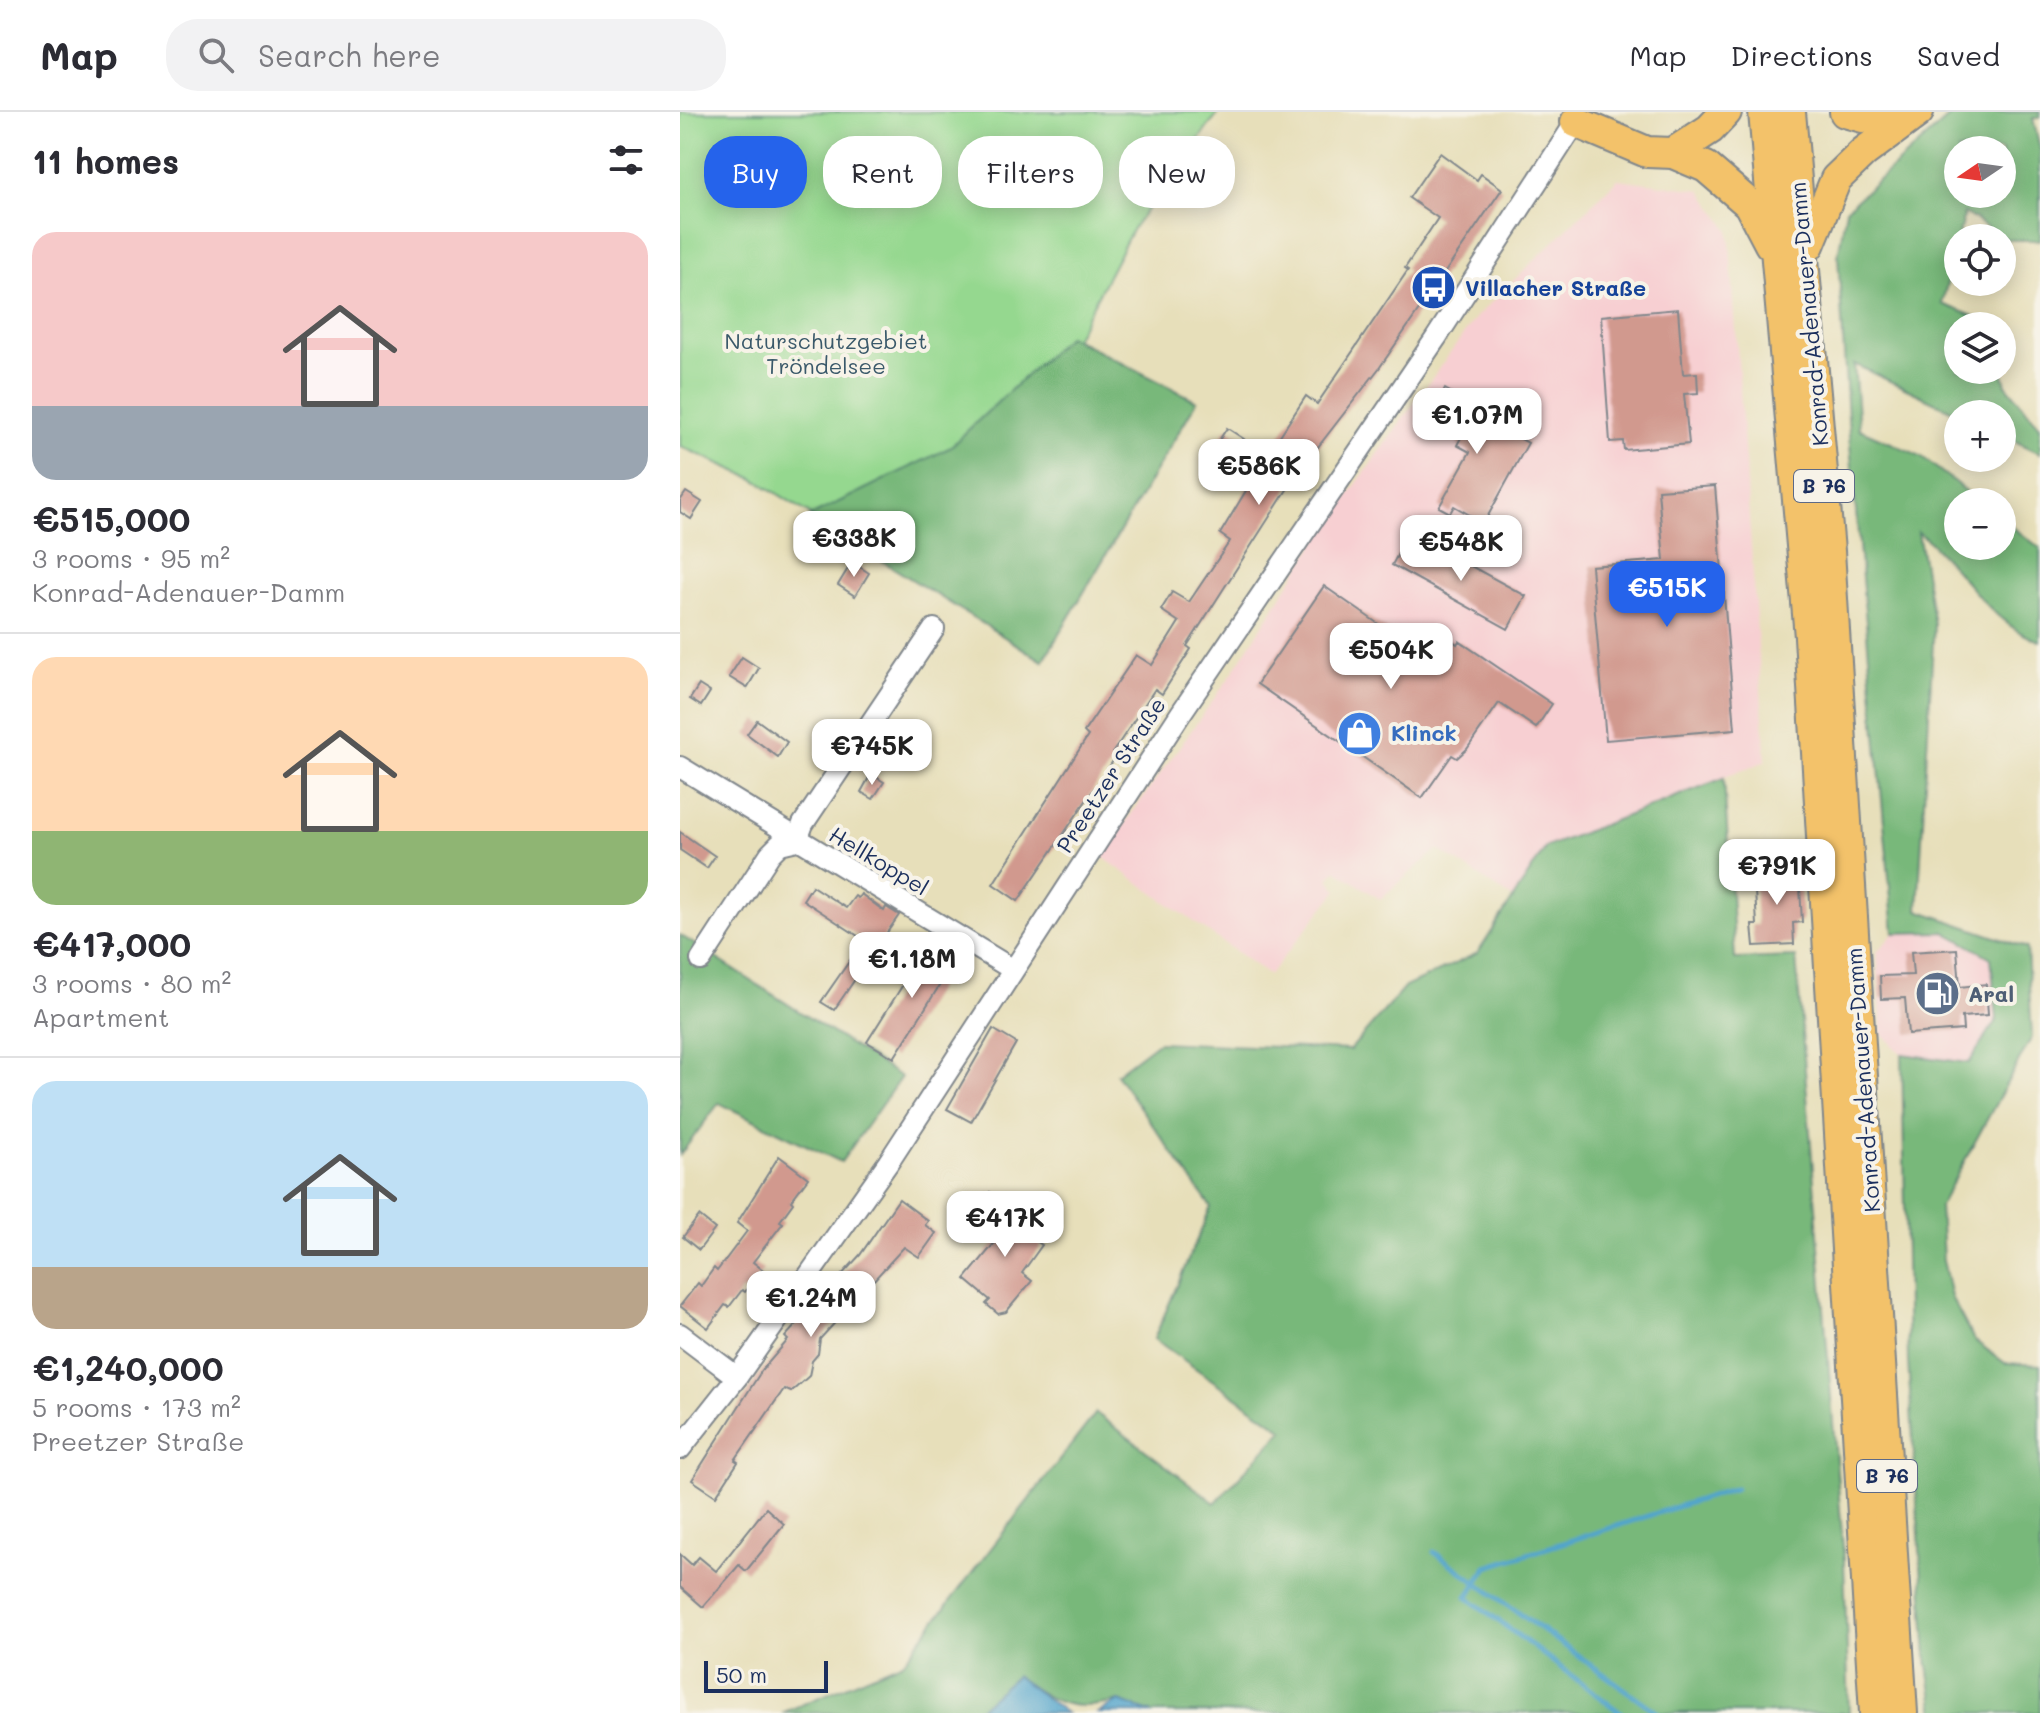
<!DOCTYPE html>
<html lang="en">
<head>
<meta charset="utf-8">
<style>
	body { margin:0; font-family:Mali,sans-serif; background:#f2f2f3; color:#2b2b33; height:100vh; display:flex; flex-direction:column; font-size:30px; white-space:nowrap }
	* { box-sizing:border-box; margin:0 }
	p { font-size:26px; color:#7c7c81 }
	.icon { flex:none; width:44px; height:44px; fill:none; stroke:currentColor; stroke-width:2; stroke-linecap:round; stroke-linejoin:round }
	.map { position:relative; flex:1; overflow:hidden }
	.side { display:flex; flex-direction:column; background:#fff; width:680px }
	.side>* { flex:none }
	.hud { position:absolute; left:24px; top:24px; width:760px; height:72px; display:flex; gap:16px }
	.needle { width:52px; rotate:257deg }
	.tools { position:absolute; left:1264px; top:24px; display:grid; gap:16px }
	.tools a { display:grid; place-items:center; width:72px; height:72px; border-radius:50%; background:#fff; box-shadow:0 4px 20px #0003; font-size:40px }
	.scale { position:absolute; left:24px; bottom:20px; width:124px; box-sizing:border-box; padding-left:8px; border:4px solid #1b2f5e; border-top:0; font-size:22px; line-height:28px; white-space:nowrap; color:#1b2f5e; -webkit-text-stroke:6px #f7f3e8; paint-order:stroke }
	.price { position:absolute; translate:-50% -68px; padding:0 18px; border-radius:16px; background:#fff; color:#222; font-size:26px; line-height:52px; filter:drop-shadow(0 2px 4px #0008) }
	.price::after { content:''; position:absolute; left:50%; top:48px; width:24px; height:18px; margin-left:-12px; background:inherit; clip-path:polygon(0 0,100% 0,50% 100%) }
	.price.selected { background:#2563eb; color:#fff }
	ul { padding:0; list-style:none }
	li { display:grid; align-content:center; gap:16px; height:424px; padding:0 32px }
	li+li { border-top:2px solid #e1e1e2 }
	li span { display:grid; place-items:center; height:248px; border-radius:24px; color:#555 }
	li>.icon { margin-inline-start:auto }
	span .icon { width:144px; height:144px; fill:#fffc; stroke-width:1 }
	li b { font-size:34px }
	h2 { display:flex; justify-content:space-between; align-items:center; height:96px; padding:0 32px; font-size:34px }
	.chip { padding:0 28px; border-radius:32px; background:#fff; box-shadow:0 4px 20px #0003; font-size:28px; line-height:72px }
	.chip.selected { background:#2563eb; color:#fff }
	header { display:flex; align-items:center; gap:48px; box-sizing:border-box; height:112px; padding:0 40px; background:#fff; border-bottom:2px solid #e1e1e2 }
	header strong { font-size:38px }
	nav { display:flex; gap:44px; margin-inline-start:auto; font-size:28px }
	.search { width:560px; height:72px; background:#f2f2f3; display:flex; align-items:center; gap:20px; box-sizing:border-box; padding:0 28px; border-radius:32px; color:#7c7c81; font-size:30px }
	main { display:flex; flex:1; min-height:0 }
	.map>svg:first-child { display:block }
	.built { fill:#f7cfd2 }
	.green { fill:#95d88f; stroke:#588476; stroke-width:2 }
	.forest { fill:#78b87a; stroke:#4a746c; stroke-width:2; fill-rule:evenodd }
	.water { fill:#51a4cc; stroke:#366a95; stroke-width:2 }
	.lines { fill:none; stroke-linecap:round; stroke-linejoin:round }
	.stream { stroke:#51a4cc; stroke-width:5 }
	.building { fill:#d1998e }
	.minor-casing { stroke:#81878c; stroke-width:24 }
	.highway-casing { stroke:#81878c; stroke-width:34 }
	.minor { stroke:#fff; stroke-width:20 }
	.highway { stroke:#f3c26a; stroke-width:30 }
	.labels { text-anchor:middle; stroke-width:8; stroke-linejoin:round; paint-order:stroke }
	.shield { fill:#f7f3e8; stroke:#5d6a87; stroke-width:2 }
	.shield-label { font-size:20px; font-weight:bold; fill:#1b2f5e }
	.transit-label { font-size:22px; font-weight:bold; fill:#164399; stroke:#f7f3e8; text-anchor:start }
	.street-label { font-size:22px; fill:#1b2f5e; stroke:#f7f3e8 }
	.park-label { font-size:22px; fill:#3a596a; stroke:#f7f3e8 }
	.shop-label { font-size:22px; font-weight:bold; fill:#366cbe; stroke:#f7f3e8; text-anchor:start }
	.service-label { font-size:22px; font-weight:bold; fill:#4e5e75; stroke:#f7f3e8; text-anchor:start }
</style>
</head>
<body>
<header>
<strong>Map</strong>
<div class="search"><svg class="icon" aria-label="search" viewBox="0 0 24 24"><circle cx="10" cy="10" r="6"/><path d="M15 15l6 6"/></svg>Search here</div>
<nav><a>Map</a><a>Directions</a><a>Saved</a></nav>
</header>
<main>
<section class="side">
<h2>11 homes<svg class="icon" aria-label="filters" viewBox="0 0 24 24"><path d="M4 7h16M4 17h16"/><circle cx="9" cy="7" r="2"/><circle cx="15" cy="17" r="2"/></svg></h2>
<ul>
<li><span style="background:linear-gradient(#f6c9c9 70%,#9aa5b1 0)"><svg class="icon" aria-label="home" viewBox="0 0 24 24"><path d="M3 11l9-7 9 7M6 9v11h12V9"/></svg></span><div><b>€515,000</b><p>3 rooms · 95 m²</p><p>Konrad-Adenauer-Damm</p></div></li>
<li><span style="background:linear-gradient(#ffd9b3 70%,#8fb573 0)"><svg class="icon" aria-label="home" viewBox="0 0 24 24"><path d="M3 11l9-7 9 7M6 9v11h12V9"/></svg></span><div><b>€417,000</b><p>3 rooms · 80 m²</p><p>Apartment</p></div></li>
<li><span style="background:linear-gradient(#bfe0f5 75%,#b9a48a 0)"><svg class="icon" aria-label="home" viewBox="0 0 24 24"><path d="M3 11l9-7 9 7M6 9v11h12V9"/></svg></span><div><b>€1,240,000</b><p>5 rooms · 173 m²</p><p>Preetzer Straße</p></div></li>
</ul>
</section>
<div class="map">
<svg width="1360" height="1601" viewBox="0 0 1360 1601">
	<rect width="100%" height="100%" fill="#f7f3e8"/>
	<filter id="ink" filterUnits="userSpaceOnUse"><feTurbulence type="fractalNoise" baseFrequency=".0125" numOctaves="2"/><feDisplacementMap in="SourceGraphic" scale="16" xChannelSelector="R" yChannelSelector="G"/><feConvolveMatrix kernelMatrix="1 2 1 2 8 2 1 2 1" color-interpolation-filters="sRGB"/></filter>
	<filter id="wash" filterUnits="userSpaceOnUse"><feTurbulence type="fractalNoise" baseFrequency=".006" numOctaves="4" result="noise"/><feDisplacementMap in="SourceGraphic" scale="32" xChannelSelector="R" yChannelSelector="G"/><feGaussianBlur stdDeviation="1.8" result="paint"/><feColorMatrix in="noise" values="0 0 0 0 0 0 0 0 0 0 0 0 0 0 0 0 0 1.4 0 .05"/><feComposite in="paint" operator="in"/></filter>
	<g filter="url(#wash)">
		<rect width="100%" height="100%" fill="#e7dfba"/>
		<!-- built -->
		<g class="built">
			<path d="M938,67L1021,78L1049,118L1086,649L866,735L832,786L758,737L700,787L656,758L649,767L658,778L589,863L421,744L549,566L642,420L796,205Z"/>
			<path d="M1265,820L1311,846L1317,907L1289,951L1222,942L1202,922L1197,840L1214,821Z"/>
		</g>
		<!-- green -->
		<path class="green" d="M0,0H539L452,118L395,227L517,289L363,549L74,367L0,334Z"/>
		<!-- forest -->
		<g class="forest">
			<path d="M1275,0H1360V6H1353L1360,37V128H1328L1284,101L1262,192L1309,210L1310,214H1278V258H1322L1326,273L1360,314V341L1322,323V302H1279L1174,252L1179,317L1241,344L1300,390H1278V434H1322V407L1360,436V529C1311,515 1276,449 1238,420L1254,512L1238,798L1347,836L1352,925L1260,1094L1263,1148L1271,1185L1294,1228L1325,1251L1360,1253V1601H1255L1247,1547L1228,1249L1222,942L1289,951L1317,907L1311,846L1265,820L1214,821L1169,322L1158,144L1166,97ZM1278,38H1322V82H1278Z"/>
			<path d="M388,224L517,289L363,549L130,404L269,336Z"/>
			<path d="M1044,666L1055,847L1116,845L1164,1448L1169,1601H472L439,1589C392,1601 374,1592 336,1564L294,1601H102L223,1550L416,1301L535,1391L603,1318L474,1227L531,1095L436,962L478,930L670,938L725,875L798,841L866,735Z"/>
			<path d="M0,823L221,965L161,1050L39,991L0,1043Z"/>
		</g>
		<!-- water -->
		<g class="water">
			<path d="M336,1564L386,1601H294Z"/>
			<path d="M439,1589L472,1601H418Z"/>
		</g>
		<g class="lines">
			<!-- stream -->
			<g class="stream">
				<path d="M754,1440L978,1601"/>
				<path d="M941,1601L787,1485L807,1455L1056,1376"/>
			</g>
		</g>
		<g id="blocks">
			<!-- building -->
			<g class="building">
				<path d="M760,41L797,68L801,62L822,77L700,255L617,362L507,534L511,537L482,582L475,577L433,640L437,643L338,789L313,772L408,624L404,620L456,543L472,553L499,510L481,498L492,480L509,490L550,429L540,422L588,342L626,284L637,292L728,158L725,156L758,106L729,86Z"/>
				<path d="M998,197L1003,262L1017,261L1018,281L1004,282L1009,332L944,338L943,329L930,330L921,204Z"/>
				<path d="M765,277L815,305L812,311L848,331L804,411L774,394L770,401L759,395L790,340L777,333L782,324L749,306Z"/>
				<path d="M547,316L564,327L552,347L534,336Z"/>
				<path d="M1035,374L1055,617L926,628L911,454L984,448L978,378Z"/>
				<path d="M6,380L22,390L11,407L0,400V389Z"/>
				<path d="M726,427L763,447L767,441L846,484L828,517L712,453Z"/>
				<path d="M172,450L189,461L175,484L158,473Z"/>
				<path d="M644,474L733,536L739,528L759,542L770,527L777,532L779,529L872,592L856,616L819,591L787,637L777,646L772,643L742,686L577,572Z"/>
				<path d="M62,545L79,556L67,576L49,565Z"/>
				<path d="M19,573L30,580L21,594L10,587Z"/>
				<path d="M77,608L107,630L98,645L67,622Z"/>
				<path d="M191,662L204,670L193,687L181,680Z"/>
				<path d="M0,720L35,744L27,756L0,738Z"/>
				<path d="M1119,758L1122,810L1113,811L1114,832L1074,834L1072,813H1077L1074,761Z"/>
				<path d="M132,774L166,796L175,784L178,786L181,782L204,799L206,795L219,803L154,898L141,890L184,828L123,788Z"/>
				<path d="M249,831L276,847L214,946L187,930Z"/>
				<path d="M1277,837L1280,875L1306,872L1308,903L1282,905L1283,918L1228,922L1225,886L1201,887L1200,864L1233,863L1231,840Z"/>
				<path d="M313,917L336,931L291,1010L267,997Z"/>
				<path d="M99,1044L128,1066L111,1089L113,1091L100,1109L103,1111L73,1150L83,1158L65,1180L62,1178L49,1195L45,1193L28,1216L0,1194L18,1171L21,1174L34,1156L37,1159L67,1119L57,1111Z"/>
				<path d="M310,1080L350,1112L344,1121L362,1133L342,1161L352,1169L326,1200L318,1202L306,1192L310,1188L285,1167L322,1122L318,1118L324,1109L300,1093Z"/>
				<path d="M219,1087L248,1109L245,1113L256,1121L239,1145L224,1135L140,1227L138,1242L132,1249L129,1264L111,1280L104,1277L55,1348L58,1350L36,1384L12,1368L82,1258L108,1228L105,1225L180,1143Z"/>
				<path d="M19,1104L35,1117L19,1138L3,1125Z"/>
				<path d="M86,1396L104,1412L66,1459L59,1453L23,1495L0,1475V1442L12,1453L19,1445L36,1459Z"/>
			</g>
		</g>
	</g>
	<g filter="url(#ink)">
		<use href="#blocks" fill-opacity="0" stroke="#81878c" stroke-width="2"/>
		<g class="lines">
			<defs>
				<g id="minor">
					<path d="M0,655L332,857"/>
					<path d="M117,728L123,712L254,517"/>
					<path d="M21,848L90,742L100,732L117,728"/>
					<path d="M0,1222L57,1265"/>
					<path d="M0,1337L57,1265L208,1051L501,601L756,226L896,10"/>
				</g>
				<g id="highway">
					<path d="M1084,0L1130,525L1195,1601"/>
					<path d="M1110,0L1149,439L1222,1601"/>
					<path d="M1165,0L1183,5L1228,4"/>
					<path d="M896,10L967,40L993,41L1026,55L1069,92L1090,132"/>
					<path d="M993,41L1030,17L1046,0"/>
					<path d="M1129,133L1156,67L1184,40L1238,0"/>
				</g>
			</defs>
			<!-- minor casing -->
			<use href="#minor" class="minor-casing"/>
			<!-- highway casing -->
			<use href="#highway" class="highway-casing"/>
			<!-- minor -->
			<use href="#minor" class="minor"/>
			<!-- highway -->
			<use href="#highway" class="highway"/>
		</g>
	</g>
	<!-- icons -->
	<defs>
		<symbol id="bus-disc" viewBox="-11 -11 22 22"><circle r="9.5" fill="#1a4fb4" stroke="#f7f3e8"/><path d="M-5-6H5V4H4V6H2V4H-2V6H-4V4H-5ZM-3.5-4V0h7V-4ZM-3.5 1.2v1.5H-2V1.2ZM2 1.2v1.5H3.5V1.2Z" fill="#fff"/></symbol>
		<symbol id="shop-disc" viewBox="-11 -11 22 22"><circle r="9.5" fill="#3f7fe0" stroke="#f7f3e8"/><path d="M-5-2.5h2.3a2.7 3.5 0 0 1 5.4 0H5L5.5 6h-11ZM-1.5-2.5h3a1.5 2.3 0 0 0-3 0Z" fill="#fff"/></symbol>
		<symbol id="fuel-disc" viewBox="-11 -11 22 22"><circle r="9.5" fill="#5c6f8a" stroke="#f7f3e8"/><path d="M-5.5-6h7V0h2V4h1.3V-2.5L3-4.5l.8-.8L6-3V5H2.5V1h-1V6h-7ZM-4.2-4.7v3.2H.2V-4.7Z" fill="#fff"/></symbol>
	</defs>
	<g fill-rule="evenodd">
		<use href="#bus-disc" x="728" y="150" width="51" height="51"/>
		<use href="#shop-disc" x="654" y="596" width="51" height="51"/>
		<use href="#fuel-disc" x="1232" y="856" width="51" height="51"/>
	</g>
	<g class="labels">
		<!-- shield labels -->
		<g class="shield">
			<rect x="1114" y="358" width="60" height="32" rx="6"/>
			<rect x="1177" y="1348" width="60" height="32" rx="6"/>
		</g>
		<g class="shield-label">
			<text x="1144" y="381">B 76</text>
			<text x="1207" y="1371">B 76</text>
		</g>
		<!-- transit labels -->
		<g class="transit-label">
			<text x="785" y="184">Villacher Straße</text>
		</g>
		<!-- street labels -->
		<g class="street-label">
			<text transform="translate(1129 202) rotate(-95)" y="8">Konrad-Adenauer-Damm</text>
			<text transform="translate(431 663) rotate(-57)" y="8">Preetzer Straße</text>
			<text transform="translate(199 749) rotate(31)" y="8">Hellkoppel</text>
			<text transform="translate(1183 968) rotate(-94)" y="8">Konrad-Adenauer-Damm</text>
		</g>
		<!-- park labels -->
		<g class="park-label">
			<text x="146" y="237">Naturschutzgebiet<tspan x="146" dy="25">Tröndelsee</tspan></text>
		</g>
		<!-- shop labels -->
		<g class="shop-label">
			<text x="711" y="629">Klinck</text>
		</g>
		<!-- service labels -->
		<g class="service-label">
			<text x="1288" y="890">Aral</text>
		</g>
	</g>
</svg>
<div class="tools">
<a><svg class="needle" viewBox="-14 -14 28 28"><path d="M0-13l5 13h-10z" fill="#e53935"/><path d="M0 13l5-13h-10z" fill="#7c7c81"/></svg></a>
<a><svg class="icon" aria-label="locate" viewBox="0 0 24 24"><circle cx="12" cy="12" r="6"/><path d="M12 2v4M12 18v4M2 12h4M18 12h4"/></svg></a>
<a><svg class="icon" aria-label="layers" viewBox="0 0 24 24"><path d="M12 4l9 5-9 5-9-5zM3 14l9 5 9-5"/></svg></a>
<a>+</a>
<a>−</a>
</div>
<div class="scale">50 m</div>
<b class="price" style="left:797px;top:344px">€1.07M</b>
<b class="price" style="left:579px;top:395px">€586K</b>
<b class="price" style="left:174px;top:467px">€338K</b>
<b class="price" style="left:781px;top:471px">€548K</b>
<b class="price selected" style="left:987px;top:517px">€515K</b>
<b class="price" style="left:711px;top:579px">€504K</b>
<b class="price" style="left:192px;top:675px">€745K</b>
<b class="price" style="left:1097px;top:795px">€791K</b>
<b class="price" style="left:232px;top:888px">€1.18M</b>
<b class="price" style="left:325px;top:1147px">€417K</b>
<b class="price" style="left:131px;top:1227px">€1.24M</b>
<div class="hud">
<a class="chip selected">Buy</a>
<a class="chip">Rent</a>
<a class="chip">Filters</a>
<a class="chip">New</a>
</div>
</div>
</main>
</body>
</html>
